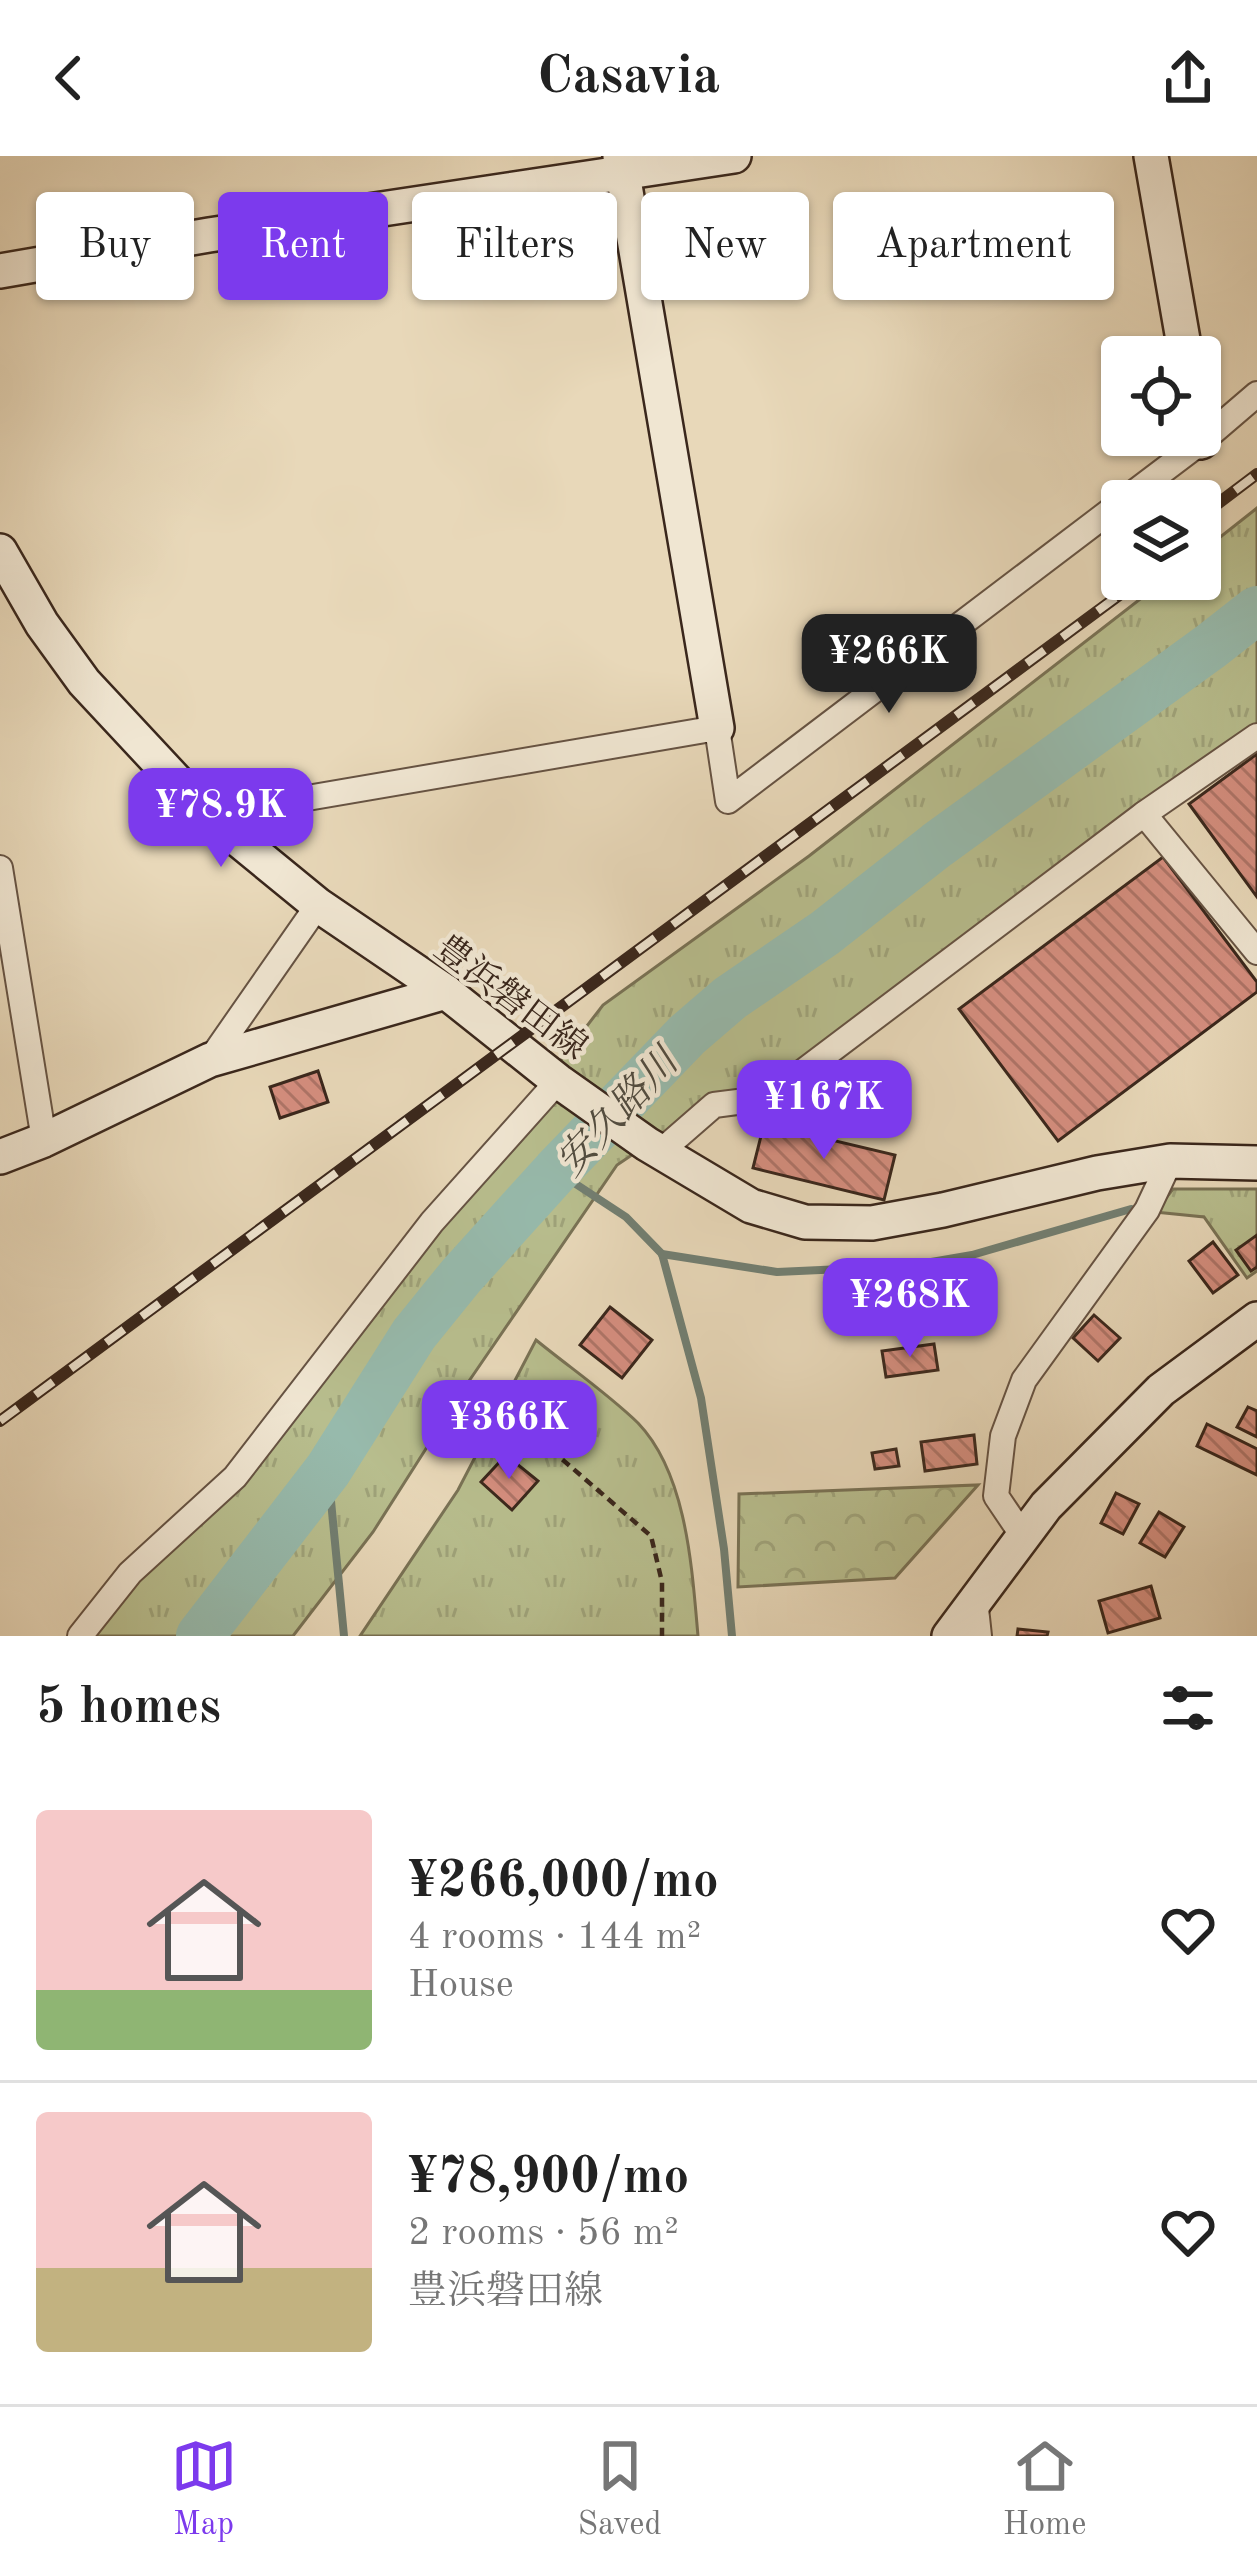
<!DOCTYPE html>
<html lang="en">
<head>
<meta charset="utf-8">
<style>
	body { margin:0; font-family:"Old Standard TT","Noto Serif JP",serif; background:#f2f2f2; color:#222; height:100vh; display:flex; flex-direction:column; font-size:45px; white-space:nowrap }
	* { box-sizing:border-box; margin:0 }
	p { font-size:39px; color:#767676 }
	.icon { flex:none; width:66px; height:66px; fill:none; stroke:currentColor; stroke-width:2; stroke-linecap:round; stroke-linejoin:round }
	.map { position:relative; height:1480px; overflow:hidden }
	.drawer { display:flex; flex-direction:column; background:#fff; flex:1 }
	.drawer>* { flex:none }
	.guide { position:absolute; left:36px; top:36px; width:1185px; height:108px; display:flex; gap:24px }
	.controls { position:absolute; left:1101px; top:180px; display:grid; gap:24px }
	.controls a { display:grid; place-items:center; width:120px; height:120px; border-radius:12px; background:#fff; box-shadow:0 3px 9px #0004; font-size:60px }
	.price { position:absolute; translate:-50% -102px; padding:0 27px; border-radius:24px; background:#7c3aed; color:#fff; font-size:39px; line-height:78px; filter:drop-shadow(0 3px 6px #0008) }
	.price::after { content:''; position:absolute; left:50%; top:72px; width:36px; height:27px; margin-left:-18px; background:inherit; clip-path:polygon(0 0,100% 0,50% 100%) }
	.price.on { background:#222; color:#fff }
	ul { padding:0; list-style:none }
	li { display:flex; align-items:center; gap:36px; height:300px; padding:0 36px }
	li+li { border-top:3px solid #e0e0e0 }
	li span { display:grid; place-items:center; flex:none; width:336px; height:240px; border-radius:12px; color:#555 }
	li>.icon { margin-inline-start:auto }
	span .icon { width:144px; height:144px; fill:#fffc; stroke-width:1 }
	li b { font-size:51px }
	h2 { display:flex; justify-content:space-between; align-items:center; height:144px; padding:0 36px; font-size:51px }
	.chip { padding:0 42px; border-radius:12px; background:#fff; box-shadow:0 3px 9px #0004; font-size:42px; line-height:108px }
	.chip.on { background:#7c3aed; color:#fff }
	header { display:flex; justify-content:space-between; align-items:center; height:156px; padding:0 36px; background:#fff; font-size:54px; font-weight:700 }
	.tab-bar { display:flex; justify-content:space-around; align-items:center; height:168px; border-top:3px solid #e0e0e0; background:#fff; font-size:33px; color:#767676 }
	.tab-bar a { display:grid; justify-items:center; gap:6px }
	.tab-bar .on { color:#7c3aed }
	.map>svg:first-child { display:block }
	.grass { fill:url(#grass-tufts); stroke:#797255; stroke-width:3 }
	.forest { fill:url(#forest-crowns); stroke:#797255; stroke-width:3 }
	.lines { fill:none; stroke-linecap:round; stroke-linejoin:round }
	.stream { stroke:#727f72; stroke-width:8 }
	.river { stroke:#97baac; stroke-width:48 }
	.building { fill:url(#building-back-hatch); stroke:#3a271c; stroke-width:3 }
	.street-casing { stroke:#665343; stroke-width:28 }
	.secondary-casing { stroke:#3a271c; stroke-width:38 }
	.path { stroke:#3a271c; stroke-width:4.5; stroke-dasharray:9 6; stroke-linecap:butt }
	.street { stroke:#f0e6d2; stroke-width:24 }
	.secondary { stroke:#f0e6d2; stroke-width:33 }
	.rail-casing { stroke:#3a271c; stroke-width:12 }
	.rail { stroke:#f0e6d2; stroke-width:8; stroke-dasharray:22; stroke-linecap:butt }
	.labels { text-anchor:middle; stroke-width:9; stroke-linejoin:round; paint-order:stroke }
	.street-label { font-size:36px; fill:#3a271c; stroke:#f0e6d2 }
	.water-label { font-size:39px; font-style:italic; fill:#514c40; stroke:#f0e6d2 }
</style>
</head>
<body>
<header><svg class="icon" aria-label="back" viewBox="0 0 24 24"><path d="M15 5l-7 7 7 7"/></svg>Casavia<svg class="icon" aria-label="share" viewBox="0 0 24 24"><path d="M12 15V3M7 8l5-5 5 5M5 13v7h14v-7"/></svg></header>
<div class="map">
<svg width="1257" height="1480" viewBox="0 0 1257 1480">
	<defs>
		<pattern id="grass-tufts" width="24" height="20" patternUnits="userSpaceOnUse" patternTransform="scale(3)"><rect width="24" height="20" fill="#b8be8e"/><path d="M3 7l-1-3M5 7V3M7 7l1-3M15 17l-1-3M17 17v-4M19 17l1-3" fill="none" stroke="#9fa37a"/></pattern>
		<pattern id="forest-crowns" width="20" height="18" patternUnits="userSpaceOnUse" patternTransform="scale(3)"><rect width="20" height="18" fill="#b8be8e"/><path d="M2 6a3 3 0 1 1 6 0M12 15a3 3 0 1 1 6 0" fill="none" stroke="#9fa37a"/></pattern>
		<pattern id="building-back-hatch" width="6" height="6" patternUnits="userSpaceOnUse" patternTransform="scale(3)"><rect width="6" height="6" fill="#d58e7f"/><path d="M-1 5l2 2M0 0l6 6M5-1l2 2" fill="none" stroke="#ae7467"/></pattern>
	</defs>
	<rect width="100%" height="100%" fill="#e8d8b9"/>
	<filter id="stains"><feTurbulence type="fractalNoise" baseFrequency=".00167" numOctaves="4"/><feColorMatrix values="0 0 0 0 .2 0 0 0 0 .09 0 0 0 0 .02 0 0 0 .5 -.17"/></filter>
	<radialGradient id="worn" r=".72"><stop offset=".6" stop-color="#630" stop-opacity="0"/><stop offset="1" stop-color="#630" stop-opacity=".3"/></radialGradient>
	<!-- grass -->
	<g class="grass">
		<path d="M1257,352V572L768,942L715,943L617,1009L469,1225L373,1376L293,1480H89L228,1327L464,1030L603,849L809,700L1166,423H1200V397Z"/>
		<path d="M1173,1033H1257V1115L1247,1122L1204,1061L1155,1056Z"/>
		<path d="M536,1184C569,1211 607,1237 638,1267C687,1318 692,1413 698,1480H360L458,1334Z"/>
	</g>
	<!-- forest -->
	<path class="forest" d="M978,1329L895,1422L738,1431L739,1338Z"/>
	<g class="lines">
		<!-- stream -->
		<g class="stream">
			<path d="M556,1015L626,1061L662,1098L701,1242L724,1393L732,1480"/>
			<path d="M662,1098L777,1116L908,1110L972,1099L1131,1053"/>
			<path d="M328,1314L344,1480"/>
		</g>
		<!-- river -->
		<path class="river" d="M200,1480L328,1314L414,1178L461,1120L556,1015L687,879L730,842L825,777L937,689L1211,490L1257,454"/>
	</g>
	<!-- building -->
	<g class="building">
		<path d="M1257,598V741L1189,648Z"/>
		<path d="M1163,701L1257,826V836L1058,985L959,853Z"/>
		<path d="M318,915L328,946L280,962L270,931Z"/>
		<path d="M764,968L895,999L884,1044L753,1012Z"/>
		<path d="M1257,1079V1111L1251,1115L1236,1094Z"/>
		<path d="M1213,1086L1238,1119L1213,1137L1189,1105Z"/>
		<path d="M610,1151L652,1184L622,1222L580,1189Z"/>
		<path d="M1094,1159L1120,1182L1098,1205L1073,1182Z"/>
		<path d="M934,1188L938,1214L886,1221L882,1195Z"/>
		<path d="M1248,1251L1257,1255V1281L1237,1271Z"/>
		<path d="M1207,1268L1257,1293V1319L1197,1290Z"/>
		<path d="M974,1279L977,1308L925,1315L921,1286Z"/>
		<path d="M896,1293L899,1310L875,1313L872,1297Z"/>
		<path d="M506,1299L538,1325L512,1354L481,1326Z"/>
		<path d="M1116,1337L1139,1348L1123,1378L1101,1367Z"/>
		<path d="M1159,1356L1184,1371L1165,1401L1140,1387Z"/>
		<path d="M1151,1430L1160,1462L1108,1477L1099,1445Z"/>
		<path d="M1018,1473L1048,1476L1047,1480H1017Z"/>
	</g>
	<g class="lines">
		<defs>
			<g id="street">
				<path d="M1123,345L1201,286L1257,238"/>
				<path d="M1144,658L1257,796"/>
				<path d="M208,659L717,572L728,645L1122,346"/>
				<path d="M0,712L44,984"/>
				<path d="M210,904L318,749"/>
				<path d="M660,996L714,949L768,942L1144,658L1257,580"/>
				<path d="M1023,1380L996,1340L1003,1280L1024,1224L1147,1054L1170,1005"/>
				<path d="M975,1443L979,1480"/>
				<path d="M80,1480L130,1417L235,1321L432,1066L558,925"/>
			</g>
			<g id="secondary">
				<path d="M620,0L717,572"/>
				<path d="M1151,0L1186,201"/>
				<path d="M0,115L209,79L734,0"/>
				<path d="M1200,279L1201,286"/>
				<path d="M0,395L42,468L84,526L208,659L318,749L446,836L558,925L647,988L751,1050L805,1066L872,1067L943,1054L1097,1017L1170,1005L1257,1007"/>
				<path d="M0,1001L44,984L210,904L446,836"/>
				<path d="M949,1480L1046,1350L1161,1234L1257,1163"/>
			</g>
		</defs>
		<!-- street casing -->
		<use href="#street" class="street-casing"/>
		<!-- secondary casing -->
		<use href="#secondary" class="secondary-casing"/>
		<!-- path -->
		<path class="path" d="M483,1235L651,1380L662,1426V1480"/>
		<!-- street -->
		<use href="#street" class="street"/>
		<!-- secondary -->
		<use href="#secondary" class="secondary"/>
		<defs>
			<g id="rail">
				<path d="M1200,361L1257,318"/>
				<path d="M0,1265L1141,423"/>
			</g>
		</defs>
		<!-- rail casing -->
		<use href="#rail" class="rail-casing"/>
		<!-- rail -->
		<use href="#rail" class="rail"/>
	</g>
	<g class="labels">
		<!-- street labels -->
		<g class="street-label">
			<text transform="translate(512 840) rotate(37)" y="13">豊浜磐田線</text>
		</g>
		<!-- water labels -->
		<g class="water-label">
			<text transform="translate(616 955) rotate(-47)" y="14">安久路川</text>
		</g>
	</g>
	<rect width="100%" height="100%" filter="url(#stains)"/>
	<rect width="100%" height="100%" fill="url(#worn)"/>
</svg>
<div class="controls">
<a><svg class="icon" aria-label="locate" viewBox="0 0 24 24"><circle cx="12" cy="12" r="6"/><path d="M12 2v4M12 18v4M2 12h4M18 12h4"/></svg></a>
<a><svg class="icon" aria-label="layers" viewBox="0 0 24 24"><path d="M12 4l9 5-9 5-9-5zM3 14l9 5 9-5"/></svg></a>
</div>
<b class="price on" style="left:889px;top:560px">¥266K</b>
<b class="price" style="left:221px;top:714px">¥78.9K</b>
<b class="price" style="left:824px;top:1006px">¥167K</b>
<b class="price" style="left:910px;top:1204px">¥268K</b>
<b class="price" style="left:509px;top:1326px">¥366K</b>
<div class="guide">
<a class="chip">Buy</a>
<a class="chip on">Rent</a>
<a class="chip">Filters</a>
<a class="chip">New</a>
<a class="chip">Apartment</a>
</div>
</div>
<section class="drawer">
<h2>5 homes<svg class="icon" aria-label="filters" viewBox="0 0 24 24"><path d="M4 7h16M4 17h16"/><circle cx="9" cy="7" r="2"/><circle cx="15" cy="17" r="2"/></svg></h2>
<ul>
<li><span style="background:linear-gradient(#f6c9c9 75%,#8fb573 0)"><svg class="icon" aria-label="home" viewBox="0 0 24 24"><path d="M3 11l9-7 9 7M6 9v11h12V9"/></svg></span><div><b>¥266,000/mo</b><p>4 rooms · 144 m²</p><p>House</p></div><svg class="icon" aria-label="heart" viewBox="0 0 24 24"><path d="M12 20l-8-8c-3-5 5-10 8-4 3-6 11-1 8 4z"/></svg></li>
<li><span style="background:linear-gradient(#f6c9c9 65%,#c2b280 0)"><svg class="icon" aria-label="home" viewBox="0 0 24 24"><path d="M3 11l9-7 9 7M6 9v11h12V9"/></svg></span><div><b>¥78,900/mo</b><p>2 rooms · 56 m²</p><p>豊浜磐田線</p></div><svg class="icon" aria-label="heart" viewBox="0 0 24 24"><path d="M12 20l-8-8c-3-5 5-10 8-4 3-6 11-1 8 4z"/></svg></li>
</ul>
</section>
<nav class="tab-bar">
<a class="on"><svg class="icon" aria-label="map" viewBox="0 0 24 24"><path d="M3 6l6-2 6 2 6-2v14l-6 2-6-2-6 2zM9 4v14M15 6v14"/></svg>Map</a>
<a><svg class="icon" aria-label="saved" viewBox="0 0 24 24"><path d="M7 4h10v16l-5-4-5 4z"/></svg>Saved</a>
<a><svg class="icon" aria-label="home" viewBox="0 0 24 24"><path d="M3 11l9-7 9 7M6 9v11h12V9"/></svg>Home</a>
</nav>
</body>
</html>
